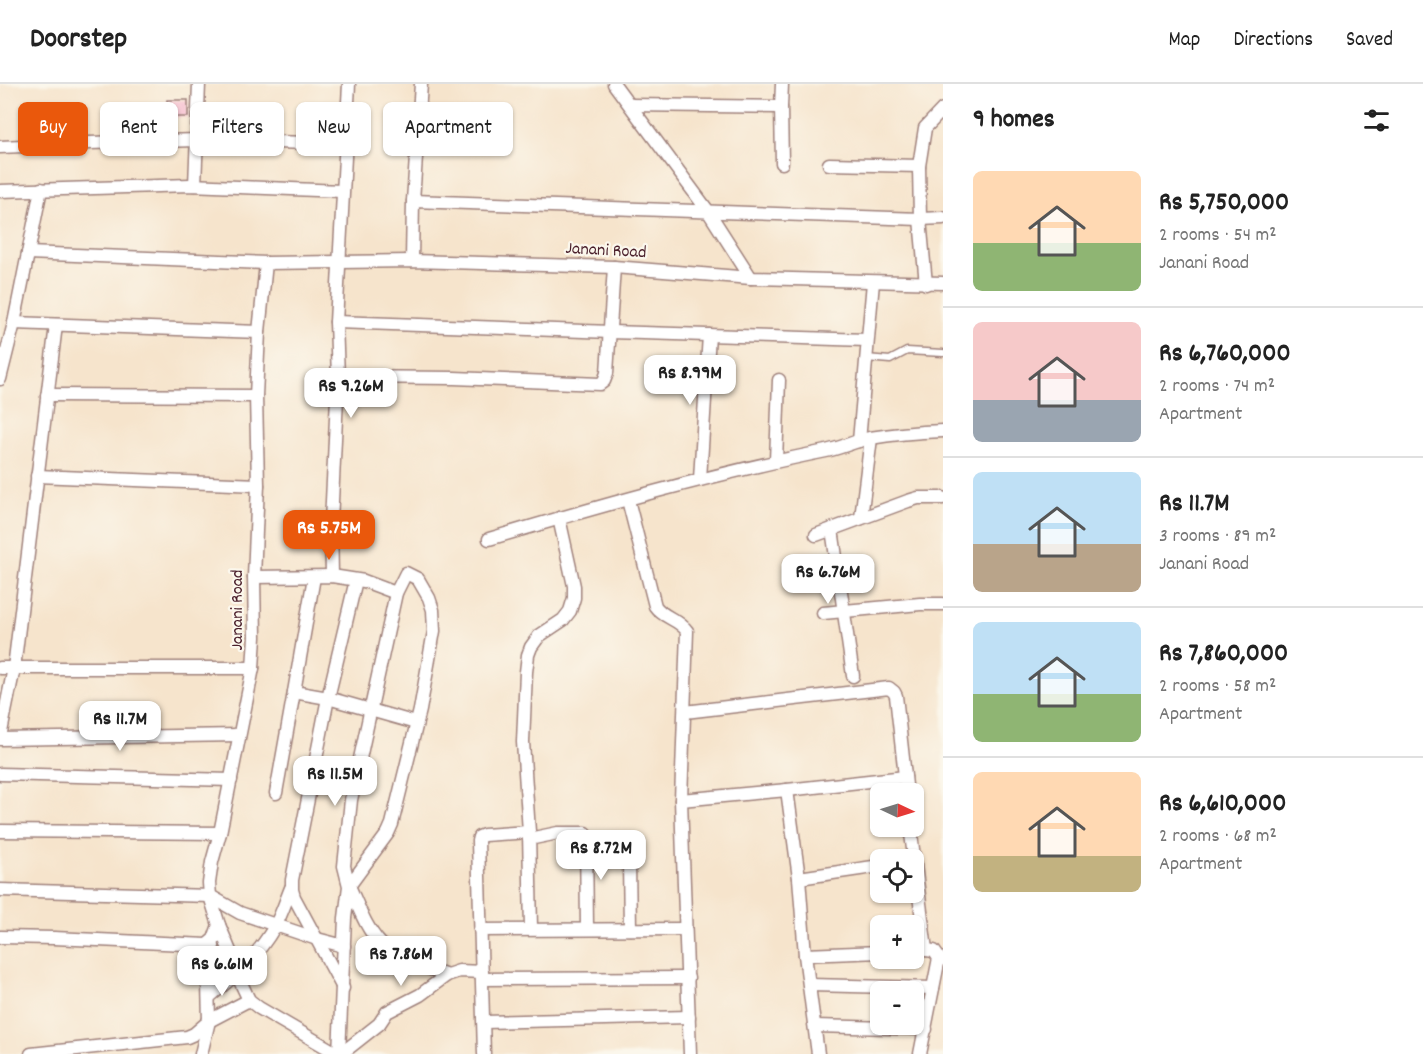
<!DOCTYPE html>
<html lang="en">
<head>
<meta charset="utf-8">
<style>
	body { margin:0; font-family:Dekko,sans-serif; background:#f2f2f2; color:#222; height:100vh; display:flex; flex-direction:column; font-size:22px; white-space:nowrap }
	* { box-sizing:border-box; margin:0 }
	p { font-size:20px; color:#767676 }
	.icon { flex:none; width:33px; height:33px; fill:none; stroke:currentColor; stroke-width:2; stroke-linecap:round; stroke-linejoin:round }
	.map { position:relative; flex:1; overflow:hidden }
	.drawer { display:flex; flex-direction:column; background:#fff; width:480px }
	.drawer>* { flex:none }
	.hud { position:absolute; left:18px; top:18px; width:570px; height:54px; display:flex; gap:12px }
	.needle { width:39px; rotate:94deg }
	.buttons { position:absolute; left:870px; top:699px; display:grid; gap:12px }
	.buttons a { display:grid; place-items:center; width:54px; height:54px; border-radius:9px; background:#fff; box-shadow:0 2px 4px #0004; font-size:30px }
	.price { position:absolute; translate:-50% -51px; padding:0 14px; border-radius:12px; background:#fff; color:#222; font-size:20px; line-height:39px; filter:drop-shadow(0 2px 3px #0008) }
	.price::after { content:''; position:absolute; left:50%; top:36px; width:18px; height:14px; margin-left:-9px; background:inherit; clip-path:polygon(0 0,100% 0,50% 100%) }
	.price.current { background:#ea580c; color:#fff }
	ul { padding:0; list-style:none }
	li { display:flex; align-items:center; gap:18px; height:150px; padding:0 30px }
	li+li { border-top:2px solid #e0e0e0 }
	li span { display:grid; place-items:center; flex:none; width:168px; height:120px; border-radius:9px; color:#555 }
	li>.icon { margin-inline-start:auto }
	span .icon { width:72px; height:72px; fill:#fffc; stroke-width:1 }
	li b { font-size:26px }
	h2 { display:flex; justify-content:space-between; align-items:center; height:72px; padding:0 30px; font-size:26px }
	.chip { padding:0 21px; border-radius:9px; background:#fff; box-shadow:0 2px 4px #0004; font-size:21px; line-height:54px }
	.chip.current { background:#ea580c; color:#fff }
	header { display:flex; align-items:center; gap:36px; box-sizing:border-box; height:84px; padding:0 30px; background:#fff; border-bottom:2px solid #e0e0e0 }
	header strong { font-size:28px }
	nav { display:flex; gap:33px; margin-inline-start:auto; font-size:21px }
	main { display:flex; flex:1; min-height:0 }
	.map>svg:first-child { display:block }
	.building { fill:#f4a4c2 }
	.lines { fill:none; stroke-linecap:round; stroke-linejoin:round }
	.service-casing { stroke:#a0827c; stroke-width:9 }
	.minor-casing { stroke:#a0827c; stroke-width:15 }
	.service { stroke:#fff; stroke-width:6 }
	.minor { stroke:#fff; stroke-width:12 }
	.labels { text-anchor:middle; stroke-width:4.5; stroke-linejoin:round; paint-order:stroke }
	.street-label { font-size:18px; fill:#4a1f2b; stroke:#fbf7ec }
</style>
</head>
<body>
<header>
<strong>Doorstep</strong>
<nav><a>Map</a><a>Directions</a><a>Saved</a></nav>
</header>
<main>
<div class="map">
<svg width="943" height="970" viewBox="0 0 943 970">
	<rect width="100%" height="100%" fill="#fbf7ec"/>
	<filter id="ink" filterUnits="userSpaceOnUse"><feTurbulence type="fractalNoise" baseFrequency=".0167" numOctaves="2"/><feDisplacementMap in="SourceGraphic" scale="12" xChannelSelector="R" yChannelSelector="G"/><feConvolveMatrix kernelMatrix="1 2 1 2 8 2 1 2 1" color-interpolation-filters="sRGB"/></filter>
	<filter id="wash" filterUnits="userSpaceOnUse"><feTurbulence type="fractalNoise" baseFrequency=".008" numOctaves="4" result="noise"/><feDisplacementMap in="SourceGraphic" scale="24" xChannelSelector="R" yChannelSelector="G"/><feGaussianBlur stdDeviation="1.35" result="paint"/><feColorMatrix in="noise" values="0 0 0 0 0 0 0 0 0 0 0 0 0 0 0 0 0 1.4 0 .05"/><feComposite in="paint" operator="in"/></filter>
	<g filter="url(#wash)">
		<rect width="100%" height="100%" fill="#f6e4cc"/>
		<g id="blocks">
			<!-- building -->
			<rect class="building" x="167" y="16" width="21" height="17"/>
		</g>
	</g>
	<g filter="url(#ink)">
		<use href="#blocks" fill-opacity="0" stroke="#a0827c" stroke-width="1.5"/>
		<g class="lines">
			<defs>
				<path id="service" d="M866,274L890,276L907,267L943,269"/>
				<g id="minor">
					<path d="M614,0L708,127L751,194"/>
					<path d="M630,21L781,23"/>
					<path d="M0,63L89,59L198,56L345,60"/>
					<path d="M782,79L781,23L782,0"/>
					<path d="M829,80L919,82"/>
					<path d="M195,101L199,0"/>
					<path d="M0,107L190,101L342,107"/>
					<path d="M413,117L920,135L943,134"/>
					<path d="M28,169L266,179L412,177L614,183L751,194L943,199"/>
					<path d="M412,177L413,117L421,0"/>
					<path d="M266,179L259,248L256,312L258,401L254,493L255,553L253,584L220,749L212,778L209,799L210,812L219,841L239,889L241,899L249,916L259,924L338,970"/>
					<path d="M926,200L920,135L919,82L925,44L943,25"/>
					<path d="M336,238L611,248L867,256"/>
					<path d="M14,239L259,248"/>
					<path d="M338,293L454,294L600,300L604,297L607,289L614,183"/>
					<path d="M0,295L14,239L41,105"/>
					<path d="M47,311L256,312"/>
					<path d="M859,357L873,198"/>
					<path d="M776,377L779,296"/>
					<path d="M37,392L258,401"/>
					<path d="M700,395L709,251"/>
					<path d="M628,416L655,522C663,534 679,535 687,547L681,716L690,970"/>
					<path d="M861,434L871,354"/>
					<path d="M832,445L853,592"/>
					<path d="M816,451L908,417L918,414H943"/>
					<path d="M489,455C600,422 712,390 826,367C841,364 855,357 870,354C894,350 919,348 943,347"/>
					<path d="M332,492L331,438L338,293L336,238L349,0"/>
					<path d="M254,493L332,492L364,497L396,509"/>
					<path d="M314,493L294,608L328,614L416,639"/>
					<path d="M823,529L920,520H943"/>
					<path d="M0,584H253"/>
					<path d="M685,628L889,604L894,608L896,612L907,710"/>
					<path d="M0,653L14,584L56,241"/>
					<path d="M0,655L239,651"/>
					<path d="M0,690L231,696"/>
					<path d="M787,706L799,794L805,871L818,970"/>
					<path d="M276,709L294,608"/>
					<path d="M681,716L787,706L905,693"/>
					<path d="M910,742L926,866"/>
					<path d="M0,747L220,749"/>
					<path d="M529,755L558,749H586L587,845"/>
					<path d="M629,779L630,845"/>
					<path d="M799,794L880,782"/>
					<path d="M0,806L210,812L240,829L317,855L344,862"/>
					<path d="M531,845L529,748L523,658L526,588L528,571L531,563L539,552L563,536L570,527L574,514V502L559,434"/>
					<path d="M480,846L685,845"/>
					<path d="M0,853L54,854L207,861L214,855L219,841"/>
					<path d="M914,866H926L934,867L939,874L920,970"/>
					<path d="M805,871L880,868"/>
					<path d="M482,895L688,894"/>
					<path d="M810,901L933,904"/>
					<path d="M343,904L294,813L292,806V796L328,614L356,496"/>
					<path d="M209,913C236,891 257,873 275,842C282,830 286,816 291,804"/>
					<path d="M484,938L689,933"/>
					<path d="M815,942L926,945"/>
					<path d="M31,970L187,953L194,950L209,937L249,916"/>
					<path d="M201,970L209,937L207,861L213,862"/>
					<path d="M339,970L345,834L349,802L344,782L351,716L396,509L406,489L418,495L429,514L433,526L434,547L420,626L392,740L388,749L349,802C358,821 365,843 380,859C395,874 427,883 447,891"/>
					<path d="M341,970L379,940L387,928L420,911L447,891L459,887L482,888"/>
					<path d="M484,970L478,757L479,753L484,751L529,748"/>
				</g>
			</defs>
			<!-- service casing -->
			<use href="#service" class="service-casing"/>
			<!-- minor casing -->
			<use href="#minor" class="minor-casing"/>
			<!-- service -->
			<use href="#service" class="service"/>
			<!-- minor -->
			<use href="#minor" class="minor"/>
		</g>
	</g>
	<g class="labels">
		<!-- street labels -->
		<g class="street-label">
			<text transform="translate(606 165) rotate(3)" y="6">Janani Road</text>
			<text transform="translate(236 526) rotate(-90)" y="6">Janani Road</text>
		</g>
	</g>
</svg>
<div class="buttons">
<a><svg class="needle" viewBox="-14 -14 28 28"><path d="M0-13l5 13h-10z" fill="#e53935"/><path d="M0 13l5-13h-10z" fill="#767676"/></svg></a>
<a><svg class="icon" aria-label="locate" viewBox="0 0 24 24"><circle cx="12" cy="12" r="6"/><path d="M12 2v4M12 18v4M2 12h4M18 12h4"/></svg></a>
<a>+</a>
<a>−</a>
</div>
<b class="price" style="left:690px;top:322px">Rs 8.99M</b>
<b class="price" style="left:351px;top:335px">Rs 9.26M</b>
<b class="price current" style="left:329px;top:477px">Rs 5.75M</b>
<b class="price" style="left:828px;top:521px">Rs 6.76M</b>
<b class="price" style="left:120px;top:668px">Rs 11.7M</b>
<b class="price" style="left:335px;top:723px">Rs 11.5M</b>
<b class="price" style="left:601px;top:797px">Rs 8.72M</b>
<b class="price" style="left:401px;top:903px">Rs 7.86M</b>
<b class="price" style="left:222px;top:913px">Rs 6.61M</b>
<div class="hud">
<a class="chip current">Buy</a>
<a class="chip">Rent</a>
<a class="chip">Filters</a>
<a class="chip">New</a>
<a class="chip">Apartment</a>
</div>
</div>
<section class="drawer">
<h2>9 homes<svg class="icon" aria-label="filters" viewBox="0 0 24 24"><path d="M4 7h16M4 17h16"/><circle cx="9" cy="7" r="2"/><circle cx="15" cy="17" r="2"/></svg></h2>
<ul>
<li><span style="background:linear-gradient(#ffd9b3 60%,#8fb573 0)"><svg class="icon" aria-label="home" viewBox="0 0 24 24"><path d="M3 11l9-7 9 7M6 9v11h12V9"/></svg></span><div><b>Rs 5,750,000</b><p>2 rooms · 54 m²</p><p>Janani Road</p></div></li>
<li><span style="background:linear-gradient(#f6c9c9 65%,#9aa5b1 0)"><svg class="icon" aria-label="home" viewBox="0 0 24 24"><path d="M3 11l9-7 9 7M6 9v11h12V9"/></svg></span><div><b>Rs 6,760,000</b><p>2 rooms · 74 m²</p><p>Apartment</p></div></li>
<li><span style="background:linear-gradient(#bfe0f5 60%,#b9a48a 0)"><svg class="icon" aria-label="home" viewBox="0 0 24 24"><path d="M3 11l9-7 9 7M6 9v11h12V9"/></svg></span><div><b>Rs 11.7M</b><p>3 rooms · 89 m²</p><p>Janani Road</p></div></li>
<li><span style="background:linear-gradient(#bfe0f5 60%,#8fb573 0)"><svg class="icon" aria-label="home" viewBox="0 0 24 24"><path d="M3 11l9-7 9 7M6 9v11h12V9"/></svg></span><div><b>Rs 7,860,000</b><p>2 rooms · 58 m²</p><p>Apartment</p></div></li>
<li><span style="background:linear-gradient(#ffd9b3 70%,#c2b280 0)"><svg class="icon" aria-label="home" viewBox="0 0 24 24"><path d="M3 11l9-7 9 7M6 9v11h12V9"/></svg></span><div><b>Rs 6,610,000</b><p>2 rooms · 68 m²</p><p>Apartment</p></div></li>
</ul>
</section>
</main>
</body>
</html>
